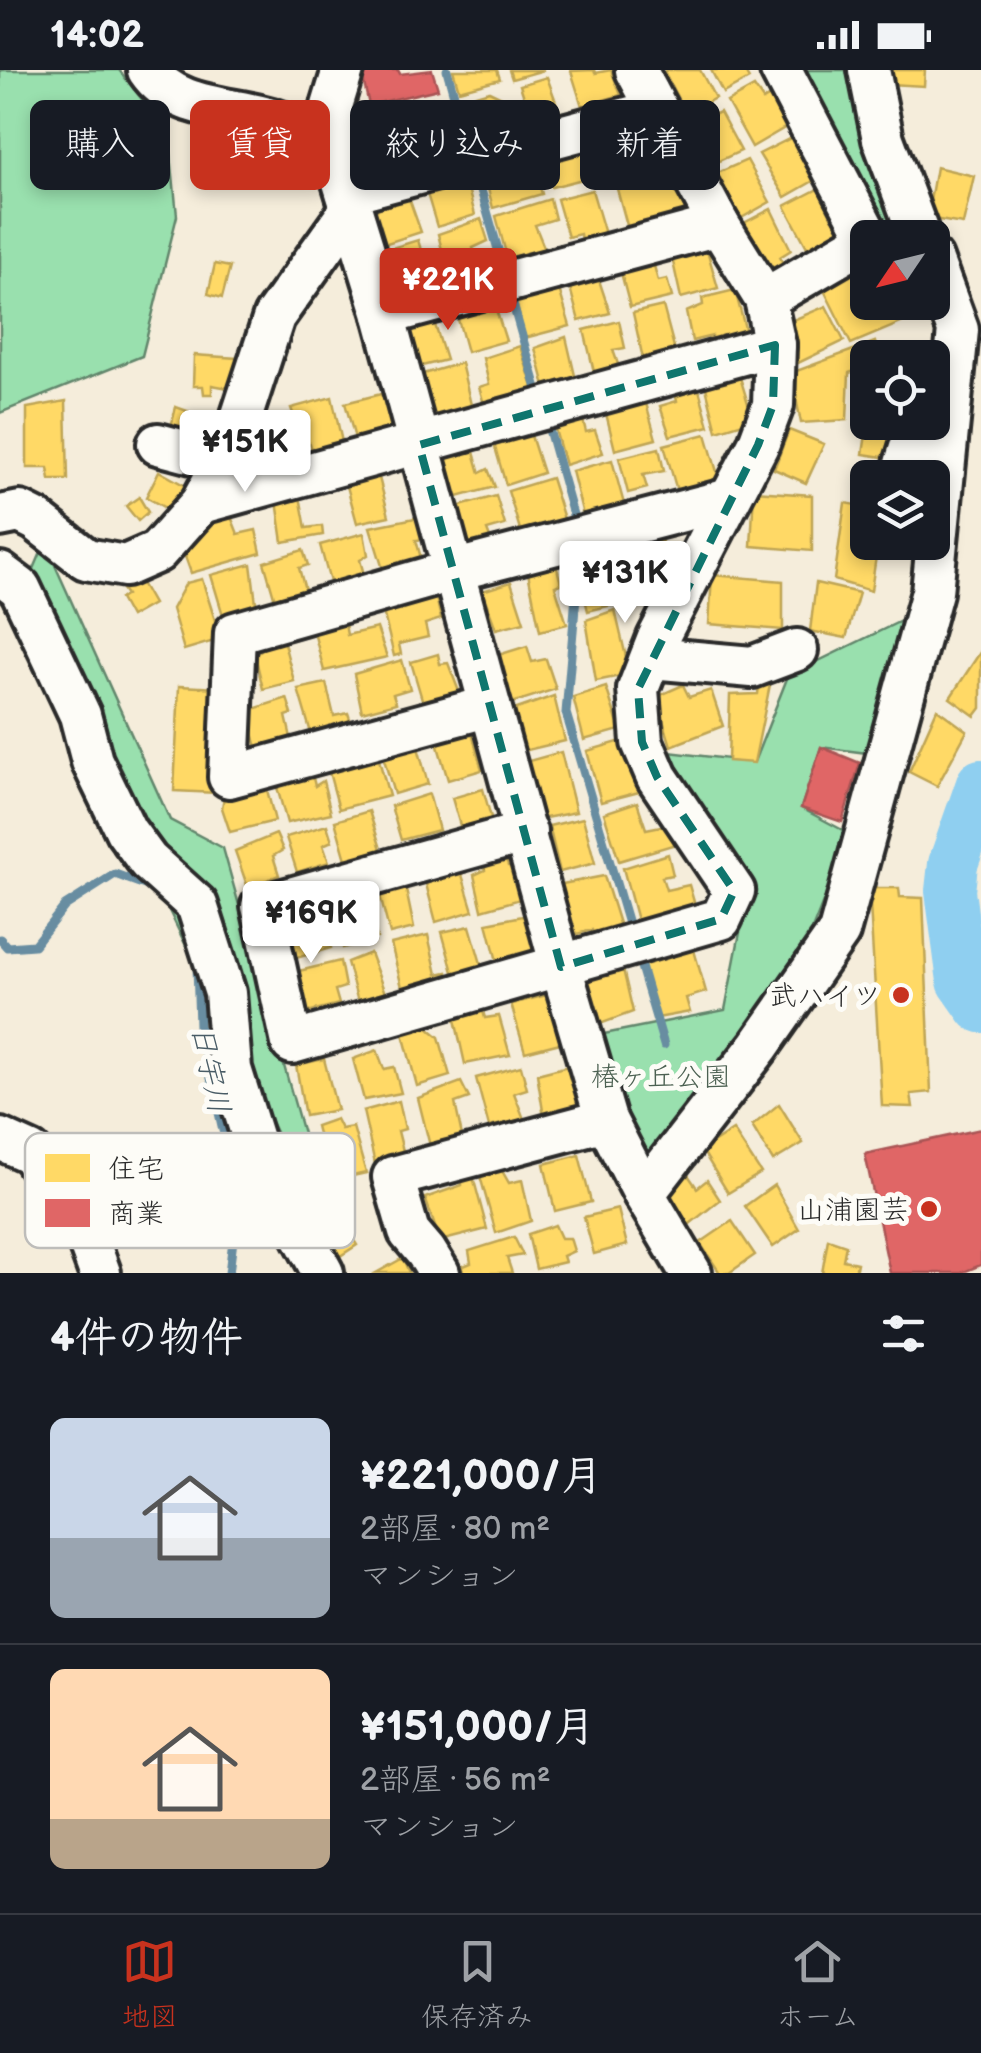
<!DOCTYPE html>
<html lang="ja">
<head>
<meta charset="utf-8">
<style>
	body { margin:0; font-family:"Balsamiq Sans","Klee One",sans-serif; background:#242831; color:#f1f3f6; height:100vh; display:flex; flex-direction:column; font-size:38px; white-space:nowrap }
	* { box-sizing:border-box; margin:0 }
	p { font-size:32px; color:#9ea1a6 }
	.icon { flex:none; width:55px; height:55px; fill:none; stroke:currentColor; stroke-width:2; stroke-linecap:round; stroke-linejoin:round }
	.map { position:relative; height:1203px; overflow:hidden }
	.details { display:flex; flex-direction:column; background:#171b24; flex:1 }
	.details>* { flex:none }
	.hud { position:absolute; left:30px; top:30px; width:922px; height:90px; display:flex; gap:20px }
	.needle { width:65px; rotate:235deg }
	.controls { position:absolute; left:850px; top:150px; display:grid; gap:20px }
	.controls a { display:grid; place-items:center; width:100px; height:100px; border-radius:15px; background:#171b24; box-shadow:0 5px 15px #0003; font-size:50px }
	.price { position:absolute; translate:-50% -85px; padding:0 22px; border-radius:10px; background:#fff; color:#222; font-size:32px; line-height:65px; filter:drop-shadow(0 2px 5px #0008) }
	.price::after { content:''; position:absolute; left:50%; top:60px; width:30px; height:22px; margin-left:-15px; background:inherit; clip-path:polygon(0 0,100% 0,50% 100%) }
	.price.on { background:#c8321e; color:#fff }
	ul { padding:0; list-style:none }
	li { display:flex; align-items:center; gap:30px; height:250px; padding:0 50px }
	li+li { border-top:2px solid #363941 }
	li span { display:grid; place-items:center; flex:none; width:280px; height:200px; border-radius:15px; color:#555 }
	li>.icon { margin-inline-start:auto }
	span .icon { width:120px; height:120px; fill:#fffc; stroke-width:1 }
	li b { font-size:42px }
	h2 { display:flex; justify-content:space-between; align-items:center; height:120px; padding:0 50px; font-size:42px }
	.tag { padding:0 35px; border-radius:15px; background:#171b24; box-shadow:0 5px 15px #0003; font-size:35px; line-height:90px }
	.tag.on { background:#c8321e; color:#fff }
	.status { display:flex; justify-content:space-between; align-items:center; height:70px; padding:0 50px; background:#171b24; direction:ltr }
	.status svg { height:28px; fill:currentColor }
	.dock { display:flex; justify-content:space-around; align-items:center; height:140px; border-top:2px solid #363941; background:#171b24; font-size:28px; color:#9ea1a6 }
	.dock a { display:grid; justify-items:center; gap:5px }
	.dock .on { color:#c8321e }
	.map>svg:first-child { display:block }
	.green { fill:#99e0ae; stroke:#62866c; stroke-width:2.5 }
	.homes { fill:#ffd966; stroke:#bfa554; stroke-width:2.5 }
	.shops { fill:#e06666; stroke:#aa5454; stroke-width:2.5 }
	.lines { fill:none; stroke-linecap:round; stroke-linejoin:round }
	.stream { stroke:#678da1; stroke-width:9 }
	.river { stroke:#8fcff0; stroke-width:50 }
	.minor-casing { stroke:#2b2b2b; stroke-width:48 }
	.minor { stroke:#fdfcf7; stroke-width:40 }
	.marked { fill:none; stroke:#0f766e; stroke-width:8; stroke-dasharray:20 12; stroke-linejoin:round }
	.poi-dot { fill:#c8321e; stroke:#fdfcf7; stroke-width:4 }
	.labels { text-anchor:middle; stroke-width:10; stroke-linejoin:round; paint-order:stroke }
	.poi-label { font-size:28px; fill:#2b2b2b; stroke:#fdfcf7; text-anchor:end }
	.park-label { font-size:28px; fill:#4c6152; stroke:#fdfcf7 }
	.water-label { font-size:30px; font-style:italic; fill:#495c66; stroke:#fdfcf7 }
	.key { fill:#fdfcf7; stroke:#bebdba; stroke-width:2.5 }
	.key-label { font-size:28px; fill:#2b2b2b }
</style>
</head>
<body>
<div class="status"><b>14:02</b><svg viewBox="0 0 49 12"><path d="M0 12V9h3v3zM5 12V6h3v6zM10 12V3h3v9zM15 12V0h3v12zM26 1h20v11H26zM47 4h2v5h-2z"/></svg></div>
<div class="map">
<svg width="981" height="1203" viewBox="0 0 981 1203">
	<rect width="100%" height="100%" fill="#f5eddb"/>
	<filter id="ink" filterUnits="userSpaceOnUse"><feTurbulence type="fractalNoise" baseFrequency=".01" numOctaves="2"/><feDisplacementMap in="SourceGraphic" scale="20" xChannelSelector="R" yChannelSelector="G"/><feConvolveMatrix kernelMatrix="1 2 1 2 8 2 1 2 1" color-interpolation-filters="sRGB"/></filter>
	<g filter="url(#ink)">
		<!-- green -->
		<g class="green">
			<path d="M0,0H119L169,64L177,146L142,286L0,343Z"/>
			<path d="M797,0H855L904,158L888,167Z"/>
			<path d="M45,473L170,750L223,778L318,1117L303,1118L20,532Z"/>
			<path d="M911,546L875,684L821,677L801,738L850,764L812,860L650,1103L623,1056L599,965L725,940L748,821L669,682L754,692L788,606Z"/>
		</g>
		<!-- homes -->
		<g class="homes">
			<path d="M453,0H497L500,9L459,20Z"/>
			<path d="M509,0H544L512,9Z"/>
			<path d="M594,0L595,3L611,0L621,25L582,36L571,1Z"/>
			<path d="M667,0H700L715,28L686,44L664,2Z"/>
			<path d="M711,0H744L749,9L723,23Z"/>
			<path d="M889,0H925L924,16L889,14Z"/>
			<path d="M547,7L560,43L531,49L520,15Z"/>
			<path d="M754,17L763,30L773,24L788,56L752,77L727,32Z"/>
			<path d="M489,21L510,31L518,57L474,67L462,29Z"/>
			<path d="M432,28L436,41L445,40L455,73L415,83L402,36Z"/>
			<path d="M391,37L406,86L353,97L344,47Z"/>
			<path d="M720,42L741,81L701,99L681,60Z"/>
			<path d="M613,55L620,72L653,59L667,88L606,108L592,62Z"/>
			<path d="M795,66L815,110L785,127L759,84Z"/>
			<path d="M539,74L589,77L598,105L552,117Z"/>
			<path d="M529,81L542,124L493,138L482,95Z"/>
			<path d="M747,90L770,132L729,155L713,105Z"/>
			<path d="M936,97L974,106L963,154L927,148Z"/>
			<path d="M680,104L695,141L628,159L617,119Z"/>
			<path d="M465,107L475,145L437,157L425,117Z"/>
			<path d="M405,117L421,162L381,175L371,142L377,140L374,126Z"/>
			<path d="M818,119L832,148L843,144L848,155L808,179L785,136Z"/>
			<path d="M592,120L605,164L581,170L580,164L568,167L557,129Z"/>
			<path d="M550,129L555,149L535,155L546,182L508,191L496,146Z"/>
			<path d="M771,139L791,180L780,187L786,199L766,212L742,154Z"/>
			<path d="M481,149L488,171L473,178L480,200L449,208L438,164Z"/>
			<path d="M703,166L718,218L681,228L669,174Z"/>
			<path d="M418,170L431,213L396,221L385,180Z"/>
			<path d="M651,184L658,211L667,209L672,227L630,237L618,191Z"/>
			<path d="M857,192L868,213V232H877L879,237L890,233L901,253L851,274L821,214Z"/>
			<path d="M215,194L230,197L222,228L208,224Z"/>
			<path d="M595,198L610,243L579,251L567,207Z"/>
			<path d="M559,219L570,256L525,268L516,232Z"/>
			<path d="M735,220L746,262L712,271V266L692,271L686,242L703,235L702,228Z"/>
			<path d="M494,233L506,271L467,282L456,242Z"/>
			<path d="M663,236L675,281L643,289L633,243Z"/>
			<path d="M826,236L844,271L796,294L779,256Z"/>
			<path d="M432,245L446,290L410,299L399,257Z"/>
			<path d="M619,251L625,278L613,280L619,297L594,302L584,260Z"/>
			<path d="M566,267L576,310L546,320L535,278Z"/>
			<path d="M875,272L880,288H868V297L849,303L847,350L801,353L791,303Z"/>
			<path d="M520,276L534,320L484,334L479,317L489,314L483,288Z"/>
			<path d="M194,285L237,288L234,319L212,315V324H204L203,316H193Z"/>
			<path d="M461,293L472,339L427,350L417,319H426L423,304Z"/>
			<path d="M736,294L753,350L717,361L703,306Z"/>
			<path d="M695,305L709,356L670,366L660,336L677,331L673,312Z"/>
			<path d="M641,315L656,369L615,380L602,327Z"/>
			<path d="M381,324L397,359L356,372L345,333Z"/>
			<path d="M332,327L342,372L312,380L310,373L304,375L291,338Z"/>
			<path d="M66,331L68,410H50L48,398H27V338Z"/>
			<path d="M176,337L210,349L201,372L170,361Z"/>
			<path d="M581,342L586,362L595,360L603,383L565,395L553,352Z"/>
			<path d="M868,351L901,352L889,388L863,384Z"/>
			<path d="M527,353L543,403L506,415L492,367Z"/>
			<path d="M789,360L824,374L806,413L774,399Z"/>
			<path d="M706,364L719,409L677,421L664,375Z"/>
			<path d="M283,365L289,393L257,402L250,371Z"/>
			<path d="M472,375L480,403L488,399L495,417L450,429L438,385Z"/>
			<path d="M659,378L664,401L643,405L647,418L628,423L619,388Z"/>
			<path d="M612,390L624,434L583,445L572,401Z"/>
			<path d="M377,400L389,446L357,453L344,405Z"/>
			<path d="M159,401L189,418L174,443L146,427Z"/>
			<path d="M551,408L565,452L522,466L508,421Z"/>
			<path d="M299,421L306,458L322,456L323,465L283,472L276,424Z"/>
			<path d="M754,421L812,425V481L751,476Z"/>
			<path d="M496,426L505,455L487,460L493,476L465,483L453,438Z"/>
			<path d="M139,427L148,442L138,451L126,436Z"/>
			<path d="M845,433L868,437V472H878L871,521L834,510Z"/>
			<path d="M230,444L238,464L256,460L261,483L191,503L181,475L205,451Z"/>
			<path d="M420,447L424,469L416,470L424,499L386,509L370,457Z"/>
			<path d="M659,457L668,506L637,514L624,464Z"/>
			<path d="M364,463L368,485L360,490L367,515L333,523L320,475Z"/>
			<path d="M303,480L308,495L299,498L307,527L277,537L264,492Z"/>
			<path d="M617,482L632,530L588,541L584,525L595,519L588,490Z"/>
			<path d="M251,494L257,541L235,549L231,542L223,545L211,505Z"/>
			<path d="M556,494L561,514L555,516L567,554L540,561L528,503Z"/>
			<path d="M712,505L783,511V560L709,554Z"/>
			<path d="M137,506L153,534L130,547L120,529L126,525L120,516Z"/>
			<path d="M202,509L221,569L184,580L172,539L186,513Z"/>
			<path d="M511,512L524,552L496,559L482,521Z"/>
			<path d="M816,513L859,523L846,568L810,561Z"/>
			<path d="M435,523L441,549L425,554L428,567L399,574L401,584L394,586L382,537Z"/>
			<path d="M615,540L630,604L596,611L586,550Z"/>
			<path d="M345,554L347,565L377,558L387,587L324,601L314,562Z"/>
			<path d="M283,569L294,611L263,619L255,585L270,572Z"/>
			<path d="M527,576L532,592L546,589L556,619L509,634L498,585Z"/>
			<path d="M981,581V638L975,646L950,628Z"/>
			<path d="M438,584L440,594L448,593L460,624L424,636L411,592Z"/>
			<path d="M402,590L410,619L393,624L396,633L362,642L354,604Z"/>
			<path d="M761,600H773L754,693L728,691L730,625L758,624Z"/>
			<path d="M326,613L334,646L348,643L353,658L334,664L330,656L311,663L298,619Z"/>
			<path d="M683,615L689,627L711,620L723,656L671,676L656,627Z"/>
			<path d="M179,616L219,618L217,723L174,721Z"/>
			<path d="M606,617L620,660L584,670L573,627Z"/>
			<path d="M554,626L565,671L523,681L511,641Z"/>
			<path d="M287,628L292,644L286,646L292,672L258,681L247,641Z"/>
			<path d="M937,639L967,661L937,716L909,702Z"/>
			<path d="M469,652L482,700L448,710L433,659Z"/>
			<path d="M415,666L428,714L394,724L380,675Z"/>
			<path d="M625,670L639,722L601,732L587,681Z"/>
			<path d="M375,675L389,726L339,739L326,691Z"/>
			<path d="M561,682L576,742L540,749L525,692Z"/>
			<path d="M311,700L315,716L323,711L331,743L287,753L275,710Z"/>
			<path d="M265,712L275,751L230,762L222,738L225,721Z"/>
			<path d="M483,719L494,758L463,766L452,728Z"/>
			<path d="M429,724L439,760L401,770L391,736Z"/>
			<path d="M637,732L646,759L671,754L676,774L619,791L604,743Z"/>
			<path d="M369,741L382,782L347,793L335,751Z"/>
			<path d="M583,748L595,793L560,802L549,756Z"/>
			<path d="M327,755L332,771L323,775L329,792L297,802L286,767Z"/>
			<path d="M276,764L283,780L273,786L279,805L248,818L235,781Z"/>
			<path d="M668,784L673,805L662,807L666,820L689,815L697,842L638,854L623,798Z"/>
			<path d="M505,787L508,796H514L524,828L482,840L474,805L485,800L484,793Z"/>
			<path d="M460,798L473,841L436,852L425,810Z"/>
			<path d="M604,806L622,863L595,870L592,860L573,865L557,815Z"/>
			<path d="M405,815L414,858L390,864L379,822Z"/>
			<path d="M869,818H899L900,827L923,828L931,1022L911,1024L913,1037L882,1036Z"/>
			<path d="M337,829L341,839L367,829L377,868L343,878L330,832Z"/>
			<path d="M319,841L331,878L293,889L282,852Z"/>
			<path d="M528,845L538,885L498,895L487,853Z"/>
			<path d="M470,856L484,904L456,913L442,862Z"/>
			<path d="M428,865L437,904L447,902L450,915L404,925L391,874Z"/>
			<path d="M694,880L706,922L686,928L690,942L657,948L642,892Z"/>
			<path d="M370,883L385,923L358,932L347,892Z"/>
			<path d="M340,891L345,917L335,920L339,934L307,942L299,901Z"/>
			<path d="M622,895L633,942L592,957L576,910Z"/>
			<path d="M547,925L560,973L525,982L511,934Z"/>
			<path d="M482,938L485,948L499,946L510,985L465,994L454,945Z"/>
			<path d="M423,954L439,967L450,1006L417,1016L402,960Z"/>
			<path d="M377,980L384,999L394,997L401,1023L364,1030L353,989Z"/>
			<path d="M324,989L337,1040L305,1046L296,995Z"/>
			<path d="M521,996L527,1019L514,1023L524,1049L489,1057L476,1008Z"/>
			<path d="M568,996L581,1040L544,1047L537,1004Z"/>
			<path d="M461,1012L469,1028L455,1033L462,1066L430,1076L418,1028Z"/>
			<path d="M399,1031L405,1059L398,1061L404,1085L375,1094L363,1041Z"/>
			<path d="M779,1034L803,1073L773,1091L752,1056Z"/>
			<path d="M336,1049L341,1059L353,1057L366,1103L330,1111L316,1056Z"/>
			<path d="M733,1060L761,1103L728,1123L702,1080Z"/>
			<path d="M579,1085L591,1132L555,1141L544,1094Z"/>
			<path d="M501,1099L509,1113L522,1110L531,1151L496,1163L480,1106Z"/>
			<path d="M686,1102L697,1118L707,1110L720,1130L685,1158L662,1122Z"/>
			<path d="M462,1103H472L487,1159L440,1171L425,1128L462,1115Z"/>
			<path d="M774,1115L799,1159L773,1177L745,1136Z"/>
			<path d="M326,1125L357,1175L331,1192L299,1136Z"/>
			<path d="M618,1139L627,1175L594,1184L584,1147Z"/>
			<path d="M732,1151L755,1185L729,1203H720L700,1173Z"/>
			<path d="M555,1155L561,1168H570L574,1181L563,1186L565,1192L536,1199L528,1164Z"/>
			<path d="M514,1167L523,1185L507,1188L512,1203H464L461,1197L471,1193L469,1181Z"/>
			<path d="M828,1169L846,1175L843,1190L857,1193L855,1203H822Z"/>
			<path d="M403,1188L409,1203H376Z"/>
		</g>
		<!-- shops -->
		<g class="shops">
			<path d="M361,0H398L400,4L432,0L438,19L369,35Z"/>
			<path d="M821,677L860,693L842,752L801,738Z"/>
			<path d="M981,1059V1195L961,1203H890L865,1084Z"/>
		</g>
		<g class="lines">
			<!-- stream -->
			<g class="stream">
				<path d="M447,0L469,79"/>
				<path d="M475,99L505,204"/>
				<path d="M510,224L540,329"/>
				<path d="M546,349L577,459"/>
				<path d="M580,479L566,643L631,864"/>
				<path d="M0,869L7,877L34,875L65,836L115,804L153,818"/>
				<path d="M637,883L664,975"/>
				<path d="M197,896L199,956L228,1082"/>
				<path d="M229,1203L239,1121L233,1102"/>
			</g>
			<!-- river -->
			<path class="river" d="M981,714L953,794L950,821L962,911L981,938"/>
			<defs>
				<g id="minor">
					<path d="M148,0C175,40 229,36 271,49C291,55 311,65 331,73"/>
					<path d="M343,0L332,36L331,73L384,245L561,897L606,1050L644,1124L691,1203"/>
					<path d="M781,0L869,168"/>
					<path d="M869,0L883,69L920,168"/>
					<path d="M347,123L657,40"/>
					<path d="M765,229L868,169"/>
					<path d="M384,245L719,155"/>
					<path d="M158,374L223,391"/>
					<path d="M905,394L918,352"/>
					<path d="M201,433L775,275"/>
					<path d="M0,446L20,442L36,450L86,489L125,496L157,482L201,433L232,376L274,247L351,139"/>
					<path d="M0,503L20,518L80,645L92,691L126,761L148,791L197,835L225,923L231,999L256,1079L323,1203"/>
					<path d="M651,588L752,597L797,580"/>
					<path d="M490,636L229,707L235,563L452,501L729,429"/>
					<path d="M526,762L262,836L292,973L721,849L734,821L657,707L642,672L638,619L658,568L758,375L773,335L775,275L765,229L719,155L636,0"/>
					<path d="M0,1069L31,1083L87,1167L100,1203"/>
					<path d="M177,1116L256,1079"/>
					<path d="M644,1124L759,976L839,862L932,522L958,260L932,189"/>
					<path d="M439,1203L426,1182L409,1162L393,1107L606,1050"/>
				</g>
			</defs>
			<!-- minor casing -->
			<use href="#minor" class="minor-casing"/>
			<!-- minor -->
			<use href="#minor" class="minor"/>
		</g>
	</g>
	<!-- marked area -->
	<path class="marked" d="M775,275L773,335L758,375L638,619L642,672L657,707L734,821L721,849L561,897L419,375Z"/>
	<!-- markers -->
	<g class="poi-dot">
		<circle cx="901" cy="925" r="10"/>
		<circle cx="929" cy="1139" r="10"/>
	</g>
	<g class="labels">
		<!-- poi labels -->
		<g class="poi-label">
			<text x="881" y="935">武ハイツ</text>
			<text x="909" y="1149">山浦園芸</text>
		</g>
		<!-- park labels -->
		<g class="park-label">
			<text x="661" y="1016">椿ヶ丘公園</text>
		</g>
		<!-- water labels -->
		<g class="water-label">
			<text transform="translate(211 999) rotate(78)" y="10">日宇川</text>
		</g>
	</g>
	<!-- legend -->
	<rect x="25" y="1063" width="330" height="115" rx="15" class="key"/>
	<rect x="45" y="1084" width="45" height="28" fill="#ffd966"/>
	<rect x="45" y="1129" width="45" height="28" fill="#e06666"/>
	<g class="key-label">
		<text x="108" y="1108">住宅</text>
		<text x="108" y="1153">商業</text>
	</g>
</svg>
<div class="controls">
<a><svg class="needle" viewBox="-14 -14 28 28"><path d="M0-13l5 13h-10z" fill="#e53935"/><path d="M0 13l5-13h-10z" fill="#9ea1a6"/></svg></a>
<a><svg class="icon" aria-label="locate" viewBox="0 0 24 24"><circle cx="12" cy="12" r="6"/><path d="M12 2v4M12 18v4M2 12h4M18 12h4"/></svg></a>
<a><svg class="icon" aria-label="layers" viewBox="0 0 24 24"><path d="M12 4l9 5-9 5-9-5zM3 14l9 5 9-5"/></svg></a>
</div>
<b class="price on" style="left:448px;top:263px">¥221K</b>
<b class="price" style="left:245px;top:425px">¥151K</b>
<b class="price" style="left:625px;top:556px">¥131K</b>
<b class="price" style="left:311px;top:896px">¥169K</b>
<div class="hud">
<a class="tag">購入</a>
<a class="tag on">賃貸</a>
<a class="tag">絞り込み</a>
<a class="tag">新着</a>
</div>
</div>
<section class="details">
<h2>4件の物件<svg class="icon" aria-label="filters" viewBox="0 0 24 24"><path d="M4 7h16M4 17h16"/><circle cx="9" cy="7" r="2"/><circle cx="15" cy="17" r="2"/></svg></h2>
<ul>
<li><span style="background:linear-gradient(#c9d6e8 60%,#9aa5b1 0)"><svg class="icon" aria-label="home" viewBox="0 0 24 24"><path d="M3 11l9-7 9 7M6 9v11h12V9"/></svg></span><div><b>¥221,000/月</b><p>2部屋 · 80 m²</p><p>マンション</p></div></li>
<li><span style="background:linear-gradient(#ffd9b3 75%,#b9a48a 0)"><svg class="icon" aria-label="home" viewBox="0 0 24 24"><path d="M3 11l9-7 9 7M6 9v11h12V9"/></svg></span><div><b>¥151,000/月</b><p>2部屋 · 56 m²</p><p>マンション</p></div></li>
</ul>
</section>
<nav class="dock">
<a class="on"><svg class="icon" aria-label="map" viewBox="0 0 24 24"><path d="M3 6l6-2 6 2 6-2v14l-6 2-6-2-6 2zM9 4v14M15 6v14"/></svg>地図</a>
<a><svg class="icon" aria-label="saved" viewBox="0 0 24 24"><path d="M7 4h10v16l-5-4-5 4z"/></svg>保存済み</a>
<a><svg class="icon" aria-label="home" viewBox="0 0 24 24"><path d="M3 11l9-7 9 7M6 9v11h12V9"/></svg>ホーム</a>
</nav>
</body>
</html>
